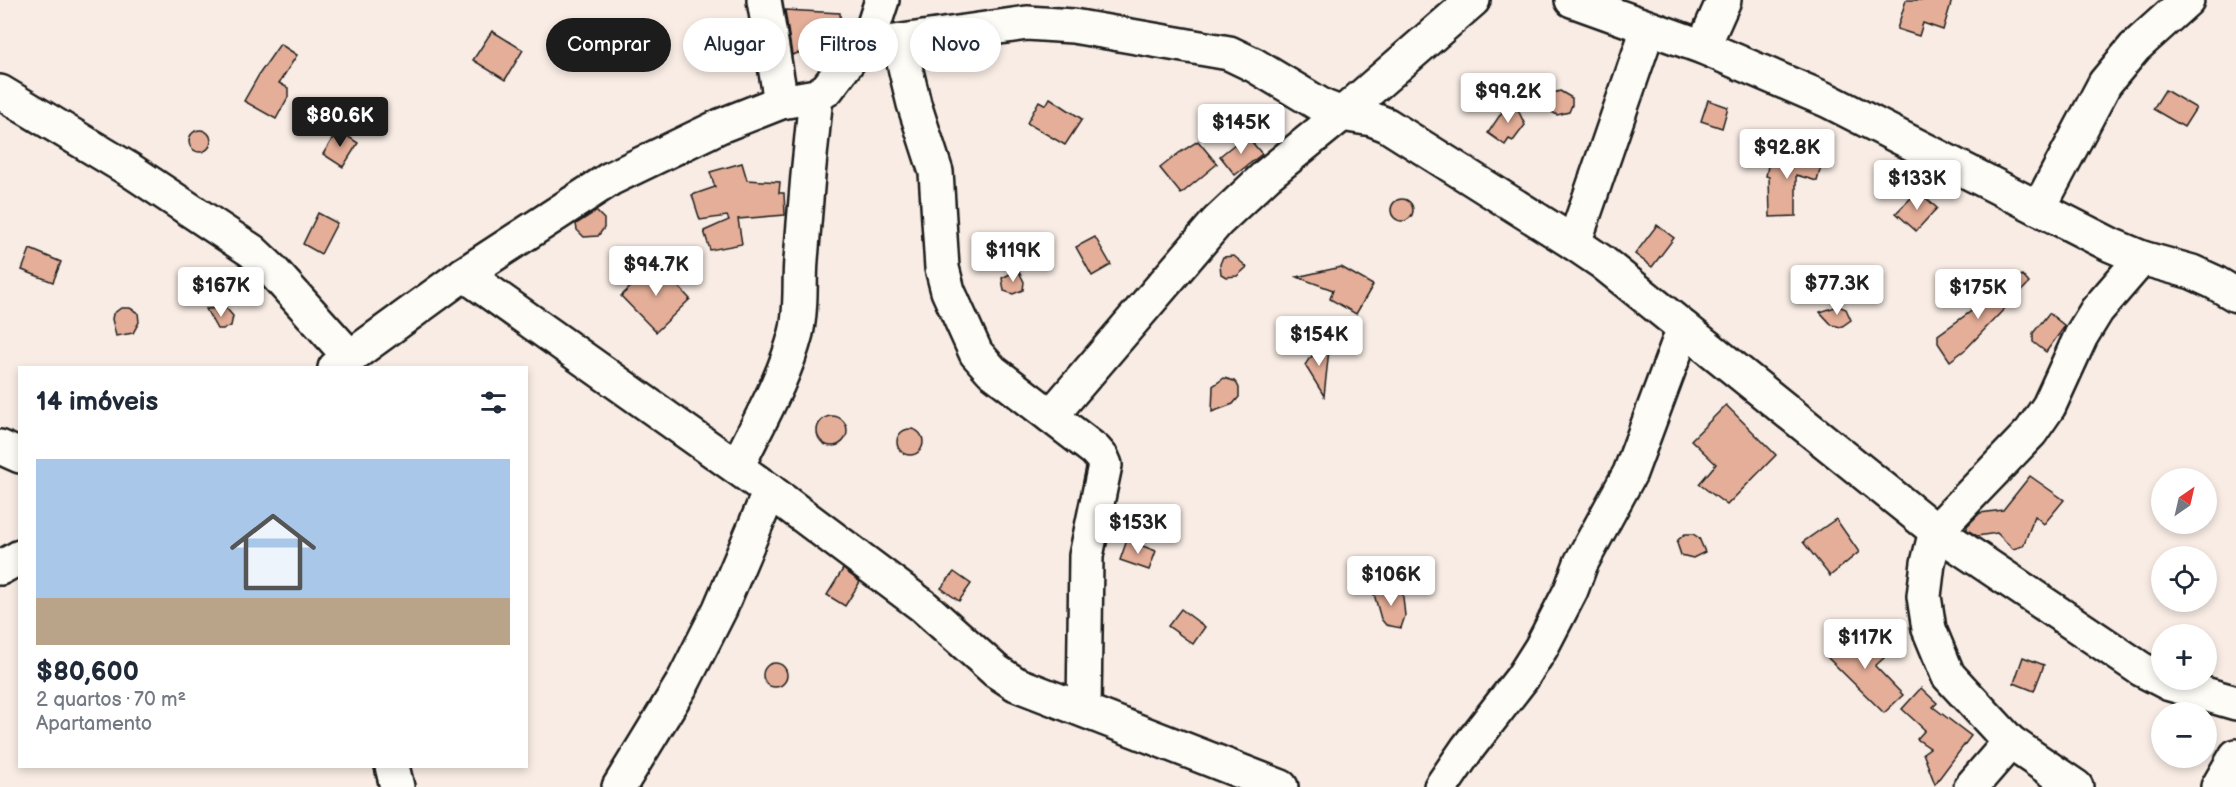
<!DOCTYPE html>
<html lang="pt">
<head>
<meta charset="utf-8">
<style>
	body { margin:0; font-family:"Balsamiq Sans",sans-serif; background:#f6f6f7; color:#1f2937; height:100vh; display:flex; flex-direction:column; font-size:22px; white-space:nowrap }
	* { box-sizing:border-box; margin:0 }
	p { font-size:20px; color:#747a83 }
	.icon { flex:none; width:33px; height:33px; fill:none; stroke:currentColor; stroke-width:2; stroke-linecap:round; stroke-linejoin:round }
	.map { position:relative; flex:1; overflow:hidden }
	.sheet { position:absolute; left:18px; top:366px; width:510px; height:402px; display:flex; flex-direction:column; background:#fff; border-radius:0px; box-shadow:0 3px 9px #0003 }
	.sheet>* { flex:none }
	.guide { position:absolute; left:546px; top:18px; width:570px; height:54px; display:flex; gap:12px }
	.needle { width:39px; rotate:34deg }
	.buttons { position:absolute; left:2151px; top:468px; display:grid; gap:12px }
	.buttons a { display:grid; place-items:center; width:66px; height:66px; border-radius:50%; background:#fff; box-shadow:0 3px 9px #0003; font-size:30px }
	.price { position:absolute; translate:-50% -51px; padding:0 14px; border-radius:6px; background:#fff; color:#222; font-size:20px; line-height:39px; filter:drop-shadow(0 2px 3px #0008) }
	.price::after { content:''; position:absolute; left:50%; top:36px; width:18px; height:14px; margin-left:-9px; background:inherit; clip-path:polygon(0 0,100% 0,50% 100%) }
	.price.selected { background:#1c1c1c; color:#fff }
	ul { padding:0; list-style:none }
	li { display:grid; align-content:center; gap:12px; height:318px; padding:0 18px }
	li span { display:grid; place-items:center; height:186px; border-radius:0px; color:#555 }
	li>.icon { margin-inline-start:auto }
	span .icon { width:108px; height:108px; fill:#fffc; stroke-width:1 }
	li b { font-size:26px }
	h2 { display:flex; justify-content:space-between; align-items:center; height:72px; padding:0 18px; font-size:26px }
	.chip { padding:0 21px; border-radius:27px; background:#fff; box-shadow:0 3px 9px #0003; font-size:21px; line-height:54px }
	.chip.selected { background:#1c1c1c; color:#fff }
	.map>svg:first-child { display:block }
	.building { fill:#e4ae98; stroke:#1c1c1c; stroke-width:1.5 }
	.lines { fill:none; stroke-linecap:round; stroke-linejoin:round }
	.minor-casing { stroke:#1c1c1c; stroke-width:38 }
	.minor { stroke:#fdfcf7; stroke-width:33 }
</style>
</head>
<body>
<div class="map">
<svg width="2236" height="787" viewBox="0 0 2236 787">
	<rect width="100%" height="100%" fill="#f8ece4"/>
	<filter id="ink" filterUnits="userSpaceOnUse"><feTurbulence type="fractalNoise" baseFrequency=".0167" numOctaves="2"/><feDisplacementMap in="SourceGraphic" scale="12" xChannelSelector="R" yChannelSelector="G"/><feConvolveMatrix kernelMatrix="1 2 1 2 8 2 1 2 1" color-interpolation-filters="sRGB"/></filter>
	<g filter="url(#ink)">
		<!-- building -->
		<g class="building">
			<path d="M1906,0H1952L1943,30L1923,23L1919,36L1897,29Z"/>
			<path d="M785,10L840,13L841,40L792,55Z"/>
			<path d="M492,31L523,50L505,80L473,60Z"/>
			<path d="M280,44L297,55L279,83L288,88V97L276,119L244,101L260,73Z"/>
			<path d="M2165,90L2196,108L2184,127L2153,109Z"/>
			<path d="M1560,91L1572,98V105L1569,112L1557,115L1544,108L1553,93Z"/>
			<path d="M1512,97L1525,125L1513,141L1509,139L1505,145L1488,133Z"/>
			<path d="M1050,98L1082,119L1065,145L1027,123L1039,101L1046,105Z"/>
			<path d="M1708,100L1728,107L1722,128L1701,121Z"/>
			<path d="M338,130L358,143L343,167L323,154Z"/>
			<circle cx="200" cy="141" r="11"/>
			<path d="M1246,135L1262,154L1235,175L1220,156Z"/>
			<path d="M1198,141L1217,164L1181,194L1160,168L1179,153Z"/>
			<path d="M1762,152L1823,160L1817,181L1796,175V216L1770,217L1769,177L1766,176L1768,166L1759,163Z"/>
			<path d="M742,163L747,180L780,182L779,193H784L785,215L738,219L742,244L710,250L704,231L729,220L727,216L700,220L692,195L715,187L710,172Z"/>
			<path d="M1918,191L1937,208L1916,231L1896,213Z"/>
			<circle cx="1402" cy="210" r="11"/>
			<path d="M596,211L604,219V228L598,236L584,237L577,230L576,224Z"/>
			<path d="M318,213L337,223L321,254L303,244Z"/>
			<path d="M1657,225L1674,238L1652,267L1635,254Z"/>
			<path d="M1095,237L1111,265L1092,276L1076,247Z"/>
			<path d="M30,249L61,262L53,282L22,270Z"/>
			<path d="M1234,256L1247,267L1237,276L1226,277L1221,274L1220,264L1223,257Z"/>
			<path d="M656,263L690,299L656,332L621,296Z"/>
			<path d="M1341,267L1373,285L1356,314L1330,299L1333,290L1297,277Z"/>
			<path d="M1018,270L1024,282L1023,290L1013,294L1004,291L1002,278Z"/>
			<path d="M2022,275L2029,283L1966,349L1950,361L1938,343V335Z"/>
			<path d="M1838,306L1846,309L1851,320L1841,327L1832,325L1820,312Z"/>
			<path d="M121,308H130L138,313L139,322L133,333L116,336L112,319L113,314Z"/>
			<path d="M226,308L233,316L231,326L223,329H217L206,309Z"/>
			<path d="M2049,313L2065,326L2046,352L2033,342V333Z"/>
			<path d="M1330,340L1324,396L1305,365L1309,359Z"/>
			<path d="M1224,378L1234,381L1237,384L1239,388V397L1233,404L1212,412L1213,386Z"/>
			<path d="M1726,405L1776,455L1727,505L1699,484L1716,464L1691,440Z"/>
			<circle cx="832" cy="431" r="15"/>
			<circle cx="910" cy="442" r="13"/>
			<path d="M2030,476L2064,500L2044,524L2035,516L2023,546L2013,549L1997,533L1977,536L1967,530V526L1980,513L2003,510Z"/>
			<path d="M1836,519L1859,552L1830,576L1803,542Z"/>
			<path d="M1685,534H1693L1699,538L1705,552L1693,558L1681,555L1677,543L1678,540Z"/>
			<path d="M1127,540L1156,551L1149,570L1120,560Z"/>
			<path d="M843,569L860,582L845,606L827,595Z"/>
			<path d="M954,572L971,584L959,601L941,588Z"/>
			<path d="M1402,588L1405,616L1401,628L1386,625L1381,619L1374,594Z"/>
			<path d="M1181,609L1205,627L1193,644L1168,626Z"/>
			<path d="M1858,628L1884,658L1875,666L1903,695L1884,713L1827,657Z"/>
			<path d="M2023,657L2044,665L2034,691L2014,683Z"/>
			<circle cx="775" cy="675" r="12"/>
			<path d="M1921,688L1937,703L1933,707L1971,736L1935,784L1923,753L1930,748L1917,739L1925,730L1902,709Z"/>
		</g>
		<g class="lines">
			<defs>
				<g id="minor">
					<path d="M764,0L781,102"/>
					<path d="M1572,0L1703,47L1829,101L2111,245L2142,258L2192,272L2214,282L2236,295"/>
					<path d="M899,42L914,104L936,172L942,268L948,291L976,353L992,371L1095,450L1102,458L1105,465L1086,556L1084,710"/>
					<path d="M867,46L882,0"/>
					<path d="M1703,47L1724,0"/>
					<path d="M0,92L130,170L252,251L271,269L350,357"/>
					<path d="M2039,208L2105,83L2135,47L2187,0"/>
					<path d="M1574,243L1648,29"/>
					<path d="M464,274L770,491L922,605L996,671L1016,684L1281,787"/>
					<path d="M335,368L464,274L610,179L720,126L781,102L816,96L827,89L855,52L867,46L1027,23L1073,26L1229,53L1254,65L1324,107L1342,114L1372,119L1387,125L1574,243L1602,262L1936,531L2141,669L2170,684L2236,703"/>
					<path d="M1051,416L1217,222L1267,175L1342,114L1473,0"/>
					<path d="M0,447L20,456"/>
					<path d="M737,467C758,423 784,380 796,333C802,309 799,285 801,260C805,206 810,151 816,96"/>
					<path d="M0,568L20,557"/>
					<path d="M392,766L397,787"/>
					<path d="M619,787L682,684L720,609L770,491"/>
					<path d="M1441,787L1467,749L1522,678L1541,648L1571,590L1581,563L1630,473L1684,328"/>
					<path d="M1971,787L2010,742"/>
					<path d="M2076,787L2010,742L1948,675L1929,629L1924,596L1928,563L1936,531L2031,432L2049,406L2081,336L2097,310L2142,258"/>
					<path d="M2218,787L2236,756"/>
				</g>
			</defs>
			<!-- minor casing -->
			<use href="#minor" class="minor-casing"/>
			<!-- minor -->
			<use href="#minor" class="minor"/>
		</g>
	</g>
</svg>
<div class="buttons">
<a><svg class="needle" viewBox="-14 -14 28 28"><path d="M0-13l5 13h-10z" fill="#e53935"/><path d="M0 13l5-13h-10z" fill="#747a83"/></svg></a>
<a><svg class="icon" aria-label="locate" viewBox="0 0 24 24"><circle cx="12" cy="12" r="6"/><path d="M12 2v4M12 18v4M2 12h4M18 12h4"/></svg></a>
<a>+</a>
<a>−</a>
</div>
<b class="price" style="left:1508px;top:124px">$99.2K</b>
<b class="price selected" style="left:340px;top:148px">$80.6K</b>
<b class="price" style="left:1241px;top:155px">$145K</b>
<b class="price" style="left:1787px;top:180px">$92.8K</b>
<b class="price" style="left:1917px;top:211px">$133K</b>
<b class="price" style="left:1013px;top:283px">$119K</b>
<b class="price" style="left:656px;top:297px">$94.7K</b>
<b class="price" style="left:1837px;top:316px">$77.3K</b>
<b class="price" style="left:221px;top:318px">$167K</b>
<b class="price" style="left:1978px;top:320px">$175K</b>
<b class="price" style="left:1319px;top:367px">$154K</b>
<b class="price" style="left:1138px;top:555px">$153K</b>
<b class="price" style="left:1391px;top:607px">$106K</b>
<b class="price" style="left:1865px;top:670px">$117K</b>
<div class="guide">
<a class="chip selected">Comprar</a>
<a class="chip">Alugar</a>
<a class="chip">Filtros</a>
<a class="chip">Novo</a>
</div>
<section class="sheet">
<h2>14 imóveis<svg class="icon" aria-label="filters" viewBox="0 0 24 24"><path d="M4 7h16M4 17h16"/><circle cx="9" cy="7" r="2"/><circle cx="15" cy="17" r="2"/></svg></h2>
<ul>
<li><span style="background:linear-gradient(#a9c7e8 75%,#b9a48a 0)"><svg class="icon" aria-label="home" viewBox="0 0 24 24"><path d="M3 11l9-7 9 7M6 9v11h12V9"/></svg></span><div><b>$80,600</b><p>2 quartos · 70 m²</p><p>Apartamento</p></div></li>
</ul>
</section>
</div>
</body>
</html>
